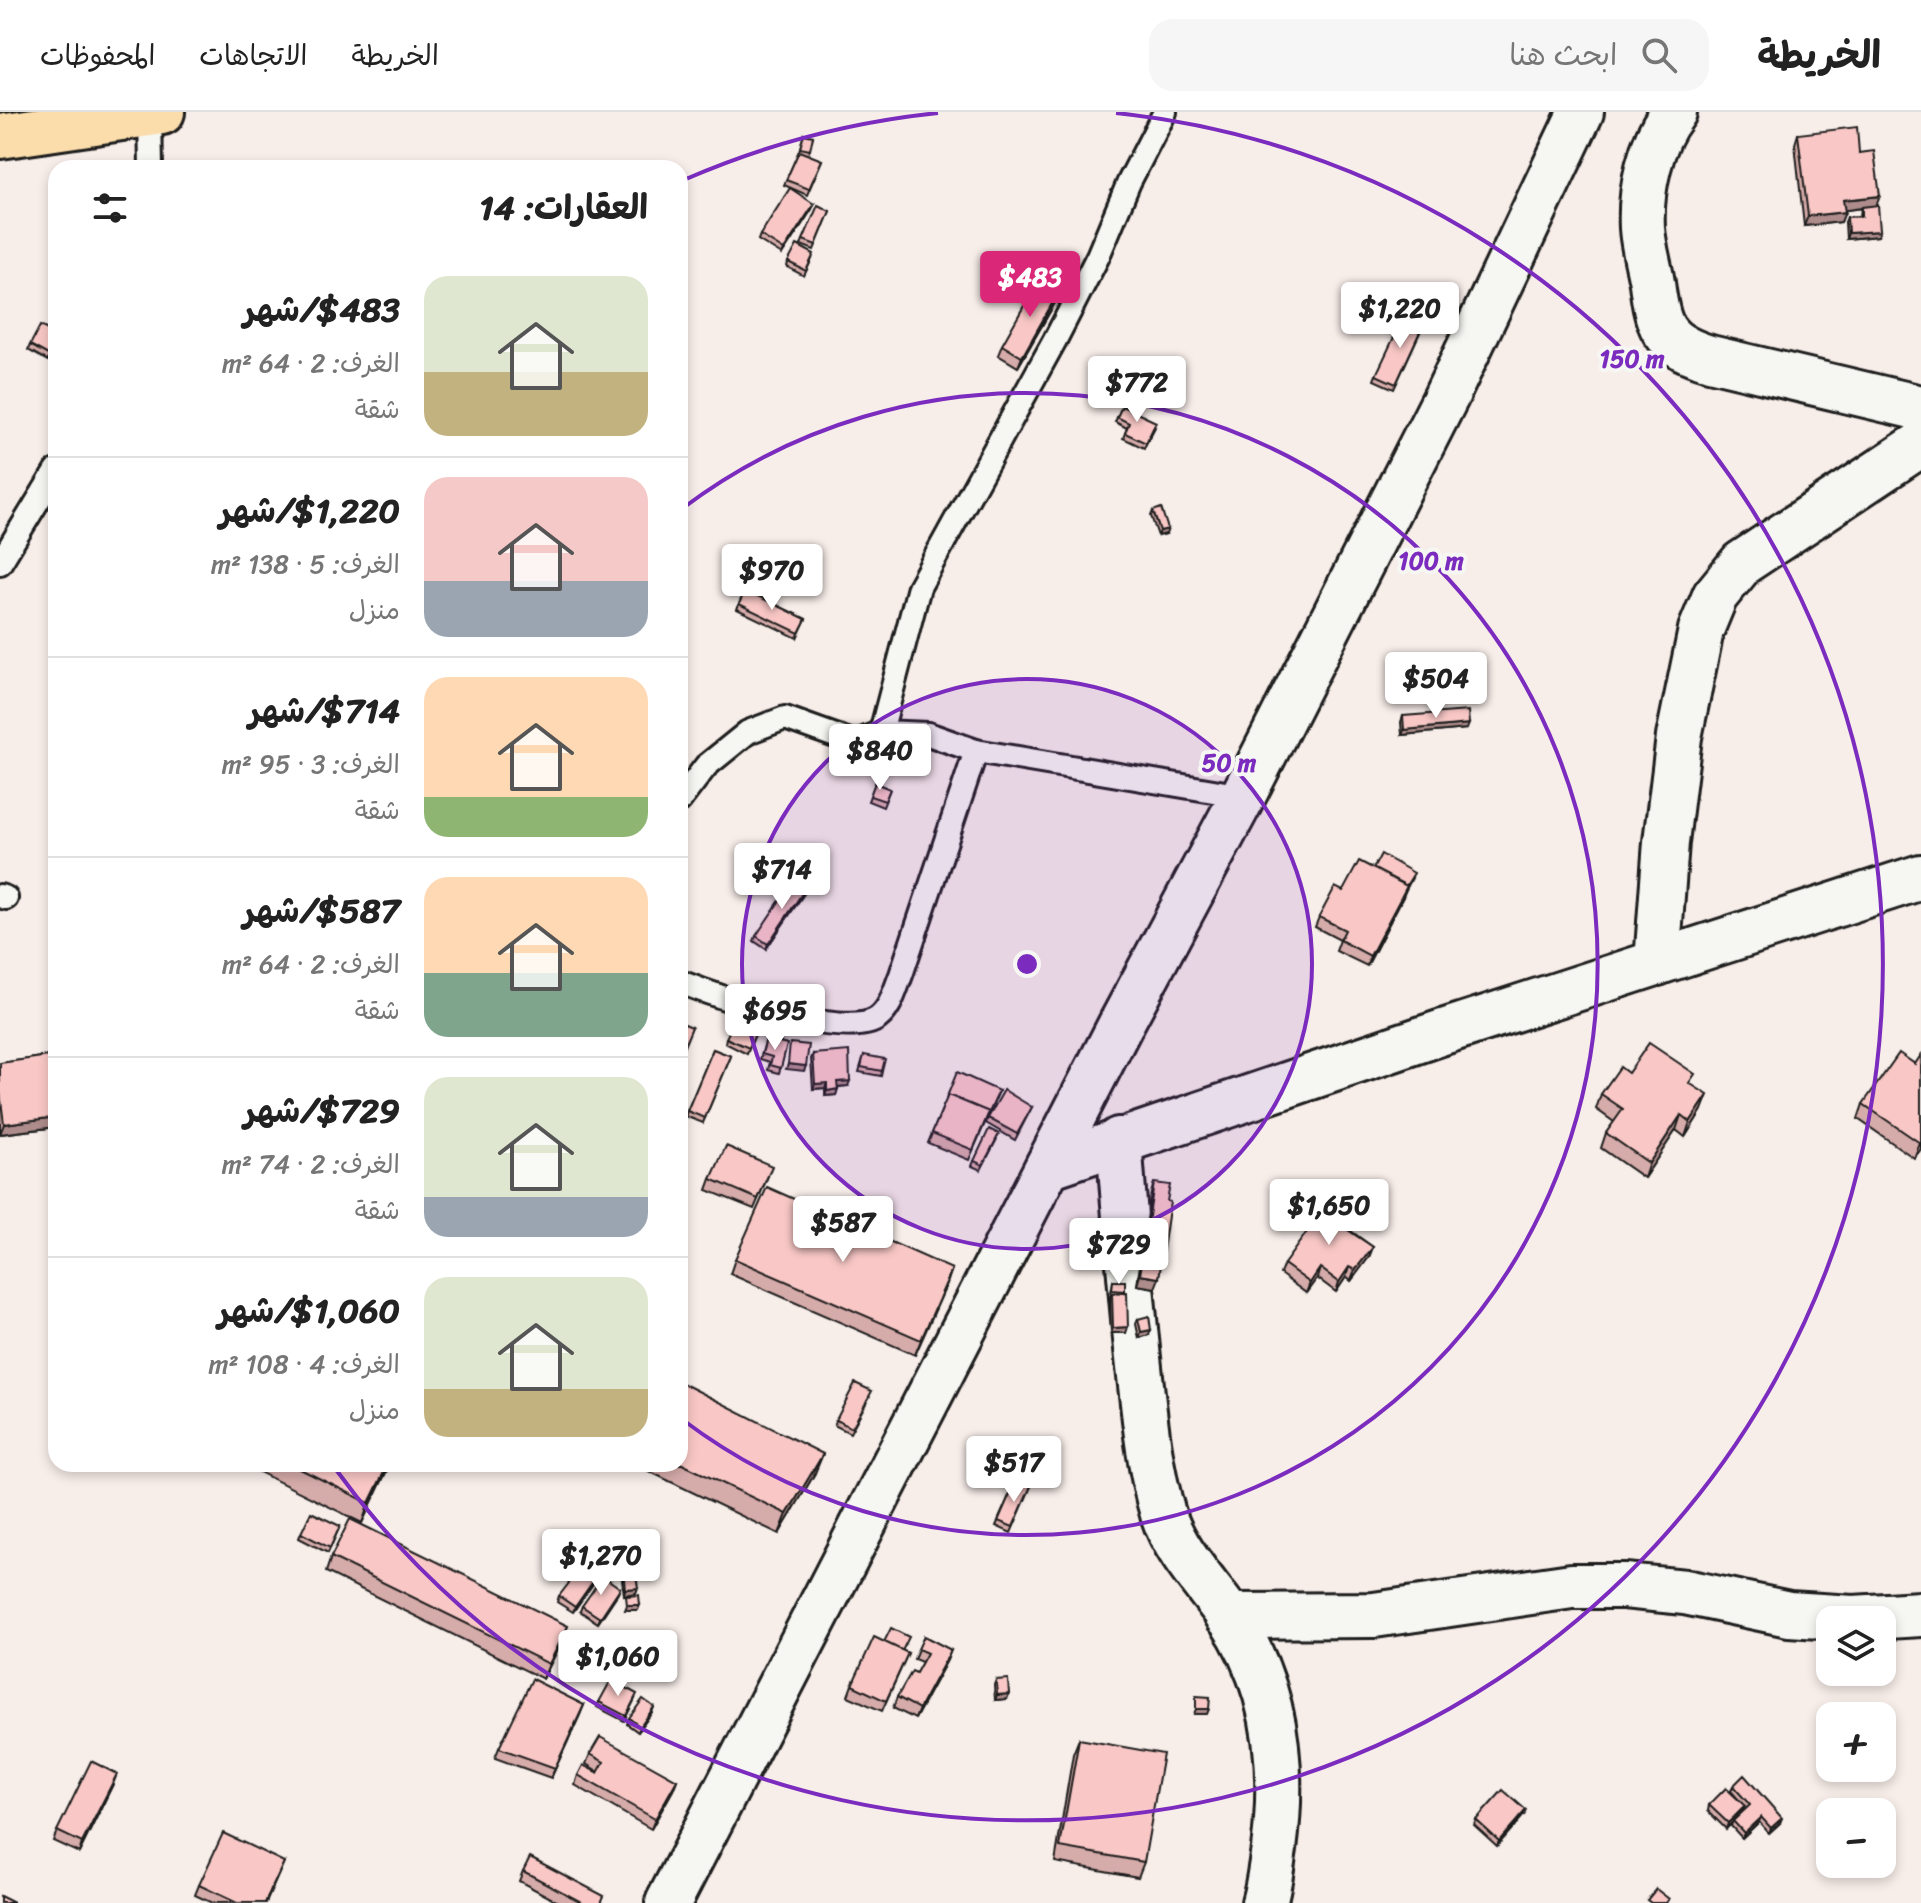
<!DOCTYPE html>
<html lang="ar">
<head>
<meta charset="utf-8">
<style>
	body { margin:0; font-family:Sriracha,"Playpen Sans Arabic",sans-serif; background:#f6f6f6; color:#222; direction:rtl; height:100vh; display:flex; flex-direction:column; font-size:30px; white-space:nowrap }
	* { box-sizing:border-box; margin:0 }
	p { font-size:26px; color:#767676 }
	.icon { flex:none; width:44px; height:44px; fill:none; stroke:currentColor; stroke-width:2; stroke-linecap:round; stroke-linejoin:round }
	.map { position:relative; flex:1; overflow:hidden; direction:ltr }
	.drawer { position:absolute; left:48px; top:48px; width:640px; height:1312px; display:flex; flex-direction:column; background:#fff; border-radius:24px; box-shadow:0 4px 12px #0003; direction:rtl }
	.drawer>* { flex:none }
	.controls { position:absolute; left:1816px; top:1494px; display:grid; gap:16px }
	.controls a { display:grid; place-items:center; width:80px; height:80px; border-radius:16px; background:#fff; box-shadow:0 4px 12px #0003; font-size:40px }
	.price { position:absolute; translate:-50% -68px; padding:0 18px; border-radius:8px; background:#fff; color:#222; font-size:26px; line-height:52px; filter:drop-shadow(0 2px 4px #0008) }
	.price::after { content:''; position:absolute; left:50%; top:48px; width:24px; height:18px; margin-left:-12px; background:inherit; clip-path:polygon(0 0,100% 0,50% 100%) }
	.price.active { background:#db2777; color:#fff }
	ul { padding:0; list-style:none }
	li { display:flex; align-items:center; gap:24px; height:200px; padding:0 40px }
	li+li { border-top:2px solid #e0e0e0 }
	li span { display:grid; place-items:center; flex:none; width:224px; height:160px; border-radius:24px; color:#555 }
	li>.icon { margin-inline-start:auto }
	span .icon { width:96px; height:96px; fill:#fffc; stroke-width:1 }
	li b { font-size:34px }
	h2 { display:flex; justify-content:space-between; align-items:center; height:96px; padding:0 40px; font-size:34px }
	header { display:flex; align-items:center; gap:48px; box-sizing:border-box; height:112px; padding:0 40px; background:#fff; border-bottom:2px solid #e0e0e0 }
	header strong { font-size:38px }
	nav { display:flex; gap:44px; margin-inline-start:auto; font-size:28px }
	.search { width:560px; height:72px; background:#f6f6f6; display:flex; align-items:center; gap:20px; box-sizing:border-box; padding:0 28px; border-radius:24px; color:#767676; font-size:30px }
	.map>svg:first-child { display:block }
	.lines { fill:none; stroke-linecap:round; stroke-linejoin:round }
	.lane-casing { stroke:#1c1c1c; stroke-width:28 }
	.street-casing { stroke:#1c1c1c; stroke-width:50 }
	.secondary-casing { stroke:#1c1c1c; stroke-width:50 }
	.highway-casing { stroke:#1c1c1c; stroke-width:50 }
	.lane { stroke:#f6f6f2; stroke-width:22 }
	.street { stroke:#f6f6f2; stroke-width:44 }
	.secondary { stroke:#f6f6f2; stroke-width:44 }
	.highway { stroke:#fbddab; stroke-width:44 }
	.wall { fill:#d6acaa; stroke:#1c1c1c; stroke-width:2 }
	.shaded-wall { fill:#ae8c8b; stroke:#1c1c1c; stroke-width:2 }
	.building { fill:#f9c8c6; stroke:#1c1c1c; stroke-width:2 }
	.ring { fill:none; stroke:#7b2cbf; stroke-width:4 }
	.centre { fill:#7b2cbf; stroke:#f6f6f2; stroke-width:4 }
	.ring-label { font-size:24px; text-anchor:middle; font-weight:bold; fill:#7b2cbf; stroke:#f6f6f2; stroke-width:8; stroke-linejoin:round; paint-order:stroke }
</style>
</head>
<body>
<header>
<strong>الخريطة</strong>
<div class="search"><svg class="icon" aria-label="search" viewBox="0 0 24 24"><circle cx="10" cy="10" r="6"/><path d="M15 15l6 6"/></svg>ابحث هنا</div>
<nav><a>الخريطة</a><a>الاتجاهات</a><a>المحفوظات</a></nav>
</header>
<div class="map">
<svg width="1921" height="1791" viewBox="0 0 1921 1791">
	<rect width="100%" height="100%" fill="#f7ede9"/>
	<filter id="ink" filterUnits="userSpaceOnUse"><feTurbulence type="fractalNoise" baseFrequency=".0125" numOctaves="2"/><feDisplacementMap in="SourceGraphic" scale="16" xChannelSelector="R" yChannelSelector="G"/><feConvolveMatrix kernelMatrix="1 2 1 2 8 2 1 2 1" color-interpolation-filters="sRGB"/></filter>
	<g filter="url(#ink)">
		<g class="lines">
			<defs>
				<g id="lane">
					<path d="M1165,0L1129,70L1098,144L1055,228L919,475L881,620L928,622L976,639L1243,684"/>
					<path d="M150,2L151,56"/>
					<path d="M0,451L56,359"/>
					<path d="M680,688L706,654L748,620L785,606L855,631L881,620"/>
					<path d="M0,784L6,786"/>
					<path d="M680,870C716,884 846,930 878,906C891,896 895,878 901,863L976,639"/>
				</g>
				<g id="street">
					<path d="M1674,0C1650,30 1640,78 1642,116C1643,134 1649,153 1652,171C1654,186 1656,205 1664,218C1674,234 1693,241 1710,246L1921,296"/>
					<path d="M1657,851L1666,730L1679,625L1701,518L1715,484L1742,451L1921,332"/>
					<path d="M1119,1028C1125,1107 1131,1186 1140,1264C1145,1310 1150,1358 1163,1402C1176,1442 1206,1471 1229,1504C1277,1574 1285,1655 1274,1737C1271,1755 1269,1774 1264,1791"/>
					<path d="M1048,1054L1440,921L1921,765"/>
					<path d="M1228,1504L1374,1503L1572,1474H1624L1685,1480L1789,1502L1853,1506L1921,1502"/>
				</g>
				<path id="secondary" d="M668,1791L1121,912L1243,684L1446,285L1581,0"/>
				<path id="highway" d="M0,24L162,0"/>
			</defs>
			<!-- lane casing -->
			<use href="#lane" class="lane-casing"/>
			<!-- street casing -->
			<use href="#street" class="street-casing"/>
			<!-- secondary casing -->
			<use href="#secondary" class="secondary-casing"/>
			<!-- highway casing -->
			<use href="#highway" class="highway-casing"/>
			<!-- lane -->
			<use href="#lane" class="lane"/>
			<!-- street -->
			<use href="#street" class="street"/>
			<!-- secondary -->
			<use href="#secondary" class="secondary"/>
			<!-- highway -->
			<use href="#highway" class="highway"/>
		</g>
		<!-- wall -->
		<g class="wall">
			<path d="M804,22L813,24L808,43L822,48L807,83L784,73L799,39Z"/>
			<path d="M1798,22L1859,41L1876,93L1880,119L1878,124L1846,127L1845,110L1847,105L1860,104L1861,96L1845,98L1841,110L1804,114L1795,32Z"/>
			<path d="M814,92L812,97L782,143L758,128L760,123Z"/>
			<path d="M830,99L814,138L801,133L803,128Z"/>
			<path d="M812,147L804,164L787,155L788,150Z"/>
			<path d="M1058,181L1055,191L1018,255L998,243L1002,233Z"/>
			<path d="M1421,218L1394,277L1374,268L1376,263Z"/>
			<path d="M30,233H56L48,249L28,238Z"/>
			<path d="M1122,294L1155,315L1144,336L1123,326L1127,316L1115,310Z"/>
			<path d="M1153,399L1166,422L1158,424L1151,404Z"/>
			<path d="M745,478L806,507L797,526L737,497Z"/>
			<path d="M1403,604L1467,617L1402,623L1401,610Z"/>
			<path d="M875,671L890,677L883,695L868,689Z"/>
			<path d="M825,748L823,754L807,774L794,764L796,759Z"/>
			<path d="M1373,757L1412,766L1367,854L1336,839L1340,828L1315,815L1319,805L1343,779Z"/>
			<path d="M807,774L805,780L766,837L754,829L756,824Z"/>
			<path d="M756,920L747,942L725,931L726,926Z"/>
			<path d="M766,927L787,932L779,961L768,958L770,950L760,947Z"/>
			<path d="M713,937L731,944L703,1011L685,1004Z"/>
			<path d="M813,942L848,974L838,975L836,983L825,984V976L813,977L811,947Z"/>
			<path d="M56,943V1015L0,1022V951Z"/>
			<path d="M864,943L882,959L881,964L859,960Z"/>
			<path d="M1915,952L1921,1037L1914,1046L1858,1007L1863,992Z"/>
			<path d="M1628,961L1691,972L1702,998L1685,1025L1676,1018L1644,1066L1601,1036L1606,1021L1614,1010L1596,997L1601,982Z"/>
			<path d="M999,979L969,1048L928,1031L944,992Z"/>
			<path d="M1032,995L1015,1028L986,1011L988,1006Z"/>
			<path d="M997,1027L981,1058L972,1054L974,1049Z"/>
			<path d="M768,1064L754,1097L707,1078L711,1067Z"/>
			<path d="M1154,1071L1155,1176L1137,1173L1151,1081Z"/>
			<path d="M1351,1119L1373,1135L1369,1145L1351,1169L1346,1165L1336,1180L1317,1166L1306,1181L1280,1162L1284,1152Z"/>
			<path d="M735,1147L952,1157L915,1243L730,1162Z"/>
			<path d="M1113,1169L1125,1179L1126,1221H1111L1110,1186Z"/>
			<path d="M1138,1207L1149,1223L1139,1226L1136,1212Z"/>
			<path d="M680,1270L815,1361L779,1422L634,1352H680Z"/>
			<path d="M870,1284L850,1321L834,1313L836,1308Z"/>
			<path d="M243,1352H390L362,1411Z"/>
			<path d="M1016,1368L1031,1374L1011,1421L996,1414Z"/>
			<path d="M340,1414L328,1441L299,1426L301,1421Z"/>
			<path d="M621,1438L636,1481L624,1483L619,1443Z"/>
			<path d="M331,1445L562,1529L543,1567L326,1460Z"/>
			<path d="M592,1473L573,1500L557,1490L559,1484Z"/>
			<path d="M620,1476L618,1481L598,1511L580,1499L582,1494Z"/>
			<path d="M918,1537L951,1538L947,1548L915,1607L893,1596L897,1585L916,1561L922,1550L914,1547Z"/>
			<path d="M903,1539L908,1541L882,1599L848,1584L852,1573Z"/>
			<path d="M996,1568L1007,1587L995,1588L994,1573Z"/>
			<path d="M635,1587L624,1609L597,1595L599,1590Z"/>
			<path d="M584,1593L551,1666L495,1646L499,1636Z"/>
			<path d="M654,1595L652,1600L638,1620L627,1612L629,1606Z"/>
			<path d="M1079,1627L1144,1750L1138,1765L1055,1750L1073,1642Z"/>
			<path d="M590,1642L677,1668L673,1678L651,1717L575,1673L578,1663L598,1661L599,1660L586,1652Z"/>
			<path d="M113,1672L79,1741L53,1729L57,1719Z"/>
			<path d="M1733,1674L1780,1711L1769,1721L1759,1710L1742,1726L1731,1714L1732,1711L1726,1717L1708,1699L1709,1693L1739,1688L1731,1679Z"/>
			<path d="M1524,1703L1497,1734L1474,1713L1476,1708Z"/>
			<path d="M284,1750L266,1791H212L195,1783L199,1773Z"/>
			<path d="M523,1759L602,1791H560L519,1769Z"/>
		</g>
		<!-- shaded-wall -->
		<g class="shaded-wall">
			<path d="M1880,84L1876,94L1840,99L1843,88Z"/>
			<path d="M814,92L812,97L782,143L784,138Z"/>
			<path d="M1845,100L1841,110L1804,114L1808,104Z"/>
			<path d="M1880,119L1878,124L1846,127L1848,121Z"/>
			<path d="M1058,181L1055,191L1018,255L1022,245Z"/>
			<path d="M1168,417L1166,422L1158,424L1160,419Z"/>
			<path d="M1469,612L1467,617L1402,623L1404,618Z"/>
			<path d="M825,748L823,754L807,774L809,769Z"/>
			<path d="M807,774L805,780L766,837L768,832Z"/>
			<path d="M1407,774L1403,785L1367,854L1370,844Z"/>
			<path d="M788,952L806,954L804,959L786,957Z"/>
			<path d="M850,969L848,974L835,975L837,970Z"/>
			<path d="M827,971L825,976L813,977L815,972Z"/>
			<path d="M838,977L836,983L825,984L827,979Z"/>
			<path d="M1708,983L1702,998L1685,1025L1690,1010Z"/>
			<path d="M1681,1003L1676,1018L1644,1066L1649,1051Z"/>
			<path d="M56,1005V1015L0,1022L4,1012Z"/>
			<path d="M1921,1030V1037L1914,1046L1920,1031Z"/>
			<path d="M1373,1135L1369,1145L1351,1169L1355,1158Z"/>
			<path d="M1349,1155L1346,1165L1336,1180L1339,1170Z"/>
			<path d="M1320,1156L1317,1166L1306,1181L1310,1171Z"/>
			<path d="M952,1157L947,1172L915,1243L921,1228Z"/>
			<path d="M1140,1163L1159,1166L1155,1176L1137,1173Z"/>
			<path d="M1128,1215L1126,1221H1111L1113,1216Z"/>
			<path d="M1151,1218L1149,1223L1139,1226L1141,1220Z"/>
			<path d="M823,1342L815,1361L779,1422L787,1402Z"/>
			<path d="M388,1352H390L362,1411L369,1391Z"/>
			<path d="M594,1468L592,1473L573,1500L575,1495Z"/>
			<path d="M620,1476L618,1481L598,1511L600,1506Z"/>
			<path d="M638,1476L636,1481L624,1483L625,1477Z"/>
			<path d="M627,1493H640L638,1498H625Z"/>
			<path d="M568,1514L562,1529L543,1567L549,1552Z"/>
			<path d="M951,1538L947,1548L915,1607L919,1597Z"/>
			<path d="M1009,1582L1007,1587L995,1588L997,1583Z"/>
			<path d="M584,1593L580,1603L551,1666L555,1656Z"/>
			<path d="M654,1595L652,1600L638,1620L640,1615Z"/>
			<path d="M1196,1597H1209L1207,1602H1194Z"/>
			<path d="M117,1662L113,1672L79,1741L82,1731Z"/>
			<path d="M677,1668L673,1678L651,1717L655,1707Z"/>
			<path d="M1745,1694L1743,1699L1726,1717L1728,1711Z"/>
			<path d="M1526,1698L1524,1703L1497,1734L1499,1729Z"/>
			<path d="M1761,1705L1759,1710L1742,1726L1744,1721Z"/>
			<path d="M1782,1706L1780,1711L1769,1721L1771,1716Z"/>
		</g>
		<!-- building -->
		<g class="building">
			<path d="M1857,15L1859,41L1874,39L1880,84L1843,88L1845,100L1808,104L1798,22Z"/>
			<path d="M804,22L813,24L810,38L800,36Z"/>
			<path d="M799,39L822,48L809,77L786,68Z"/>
			<path d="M790,76L814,92L784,138L760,123Z"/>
			<path d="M818,93L830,99L816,133L803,128Z"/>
			<path d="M1878,93L1880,119L1848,121L1847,105L1862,104V95Z"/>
			<path d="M797,133L814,142L806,159L788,150Z"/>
			<path d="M1038,169L1058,181L1022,245L1002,233Z"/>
			<path d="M1404,204L1423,213L1396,272L1376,263Z"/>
			<path d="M40,214L56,222V232L50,244L30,233Z"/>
			<path d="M1122,294L1156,310L1146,331L1125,321L1129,311L1117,305Z"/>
			<path d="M1161,396L1168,417L1160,419L1153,399Z"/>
			<path d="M745,478L806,507L799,521L739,492Z"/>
			<path d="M1468,599L1469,612L1404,618L1403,604Z"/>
			<path d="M875,671L890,677L885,689L870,684Z"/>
			<path d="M811,738L825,748L809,769L796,759Z"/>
			<path d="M1381,742L1414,761L1406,774L1373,757Z"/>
			<path d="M1359,749L1407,774L1370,844L1340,828L1345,818L1319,805L1335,775L1343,779Z"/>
			<path d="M795,766L807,774L768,832L756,824Z"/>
			<path d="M680,910L692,915L680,944Z"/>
			<path d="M734,910L756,920L749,936L726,926Z"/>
			<path d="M766,927L787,932L781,956L770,953L772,945L762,942Z"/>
			<path d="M790,931L809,933L806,954L788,952Z"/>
			<path d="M1649,931L1695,962L1689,971L1708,983L1690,1010L1681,1003L1649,1051L1606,1021L1623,997L1601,982L1620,955L1628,961Z"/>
			<path d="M713,937L731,944L705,1006L687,999Z"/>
			<path d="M849,939L850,969L837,970L838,977L827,979V971L815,972L813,942Z"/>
			<path d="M1899,941L1915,952L1921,943V1030L1920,1031L1863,992Z"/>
			<path d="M56,943V1005L4,1012L0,980V951Z"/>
			<path d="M864,943L885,947L882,959L861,955Z"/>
			<path d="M957,960L999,979L987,1005L989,1000L948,983L946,987Z"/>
			<path d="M1004,978L1032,995L1017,1022L988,1006Z"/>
			<path d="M948,983L989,1000L973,1038L932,1021Z"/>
			<path d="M989,1017L999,1022L983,1053L974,1049Z"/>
			<path d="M726,1034L772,1054L758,1087L711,1067Z"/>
			<path d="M1154,1071L1170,1073L1167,1089L1170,1090L1159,1166L1140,1163Z"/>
			<path d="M767,1075L952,1157L921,1228L735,1147Z"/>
			<path d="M1329,1089L1355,1108L1348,1118L1373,1135L1355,1158L1349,1155L1339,1170L1320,1156L1310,1171L1284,1152Z"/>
			<path d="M1113,1169H1125V1179L1112,1178Z"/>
			<path d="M1127,1180L1128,1215L1113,1216L1112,1181Z"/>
			<path d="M1149,1204L1151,1218L1141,1220L1138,1207Z"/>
			<path d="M680,1270L823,1342L787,1402L680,1351Z"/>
			<path d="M855,1271L872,1279L852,1316L836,1308Z"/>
			<path d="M290,1352H388L369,1391Z"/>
			<path d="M1016,1368L1031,1374L1013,1415L998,1409Z"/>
			<path d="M311,1400L340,1414L330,1436L301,1421Z"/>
			<path d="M350,1407L568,1514L549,1552L331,1445Z"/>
			<path d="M632,1436L638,1476L625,1477L621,1438Z"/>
			<path d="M579,1458L594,1468L575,1495L559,1484Z"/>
			<path d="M603,1464L620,1476L600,1506L582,1494Z"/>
			<path d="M639,1483L640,1493H627L626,1484Z"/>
			<path d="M891,1516L909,1525L902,1539L884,1530Z"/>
			<path d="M924,1524L951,1538L919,1597L897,1585L912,1559L916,1561L927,1541L918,1537Z"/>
			<path d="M874,1525L908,1541L886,1589L852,1573Z"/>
			<path d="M532,1567L584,1593L555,1656L499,1636Z"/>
			<path d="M1008,1567L1009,1582L997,1583L996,1568Z"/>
			<path d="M611,1568L637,1582L626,1604L599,1590Z"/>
			<path d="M1196,1584L1210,1585L1209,1597H1196Z"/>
			<path d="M643,1587L654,1595L640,1615L629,1606Z"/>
			<path d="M600,1625L677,1668L655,1707L578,1663L583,1653L598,1661L604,1650L590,1642Z"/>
			<path d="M1079,1627L1163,1642L1144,1750L1060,1735Z"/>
			<path d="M91,1649L117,1662L82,1731L57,1719Z"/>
			<path d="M1744,1663L1782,1706L1771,1716L1761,1705L1744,1721L1733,1709L1750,1693L1733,1674Z"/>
			<path d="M1726,1676L1745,1694L1728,1711L1709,1693Z"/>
			<path d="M1503,1678L1526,1698L1499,1729L1476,1708Z"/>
			<path d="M223,1721L284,1750L265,1791H237L199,1773Z"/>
			<path d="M530,1745L604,1784L601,1791H583L523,1759Z"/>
			<path d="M1656,1777L1669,1787L1666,1791H1651L1647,1788Z"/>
			<path d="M0,1784L14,1791H0Z"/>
		</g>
	</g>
	<!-- distance rings -->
	<circle cx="1027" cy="852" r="285" fill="#7b2cbf" fill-opacity=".12"/>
	<g class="ring">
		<circle cx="1027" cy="852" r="285"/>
		<path d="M683 396A571 571 0 1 1 683 1308"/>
		<path d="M686 67A856 856 0 0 1 938 1M1116 1A856 856 0 1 1 334 1355"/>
	</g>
	<circle cx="1027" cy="852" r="12" class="centre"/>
	<g class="ring-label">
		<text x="1632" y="255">150 m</text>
		<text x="1431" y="457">100 m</text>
		<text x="1229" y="659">50 m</text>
	</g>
</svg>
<div class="controls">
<a><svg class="icon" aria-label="layers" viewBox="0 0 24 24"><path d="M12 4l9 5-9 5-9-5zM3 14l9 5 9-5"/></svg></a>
<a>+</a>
<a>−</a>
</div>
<b class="price active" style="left:1030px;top:207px">$483</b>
<b class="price" style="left:1400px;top:238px">$1,220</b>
<b class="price" style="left:1137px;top:312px">$772</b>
<b class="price" style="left:772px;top:500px">$970</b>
<b class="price" style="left:1436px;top:608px">$504</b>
<b class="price" style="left:880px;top:680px">$840</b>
<b class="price" style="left:782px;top:799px">$714</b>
<b class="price" style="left:775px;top:940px">$695</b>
<b class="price" style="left:1329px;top:1135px">$1,650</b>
<b class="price" style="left:843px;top:1152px">$587</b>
<b class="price" style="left:1119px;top:1174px">$729</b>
<b class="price" style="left:1014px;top:1392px">$517</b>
<b class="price" style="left:601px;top:1485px">$1,270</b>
<b class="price" style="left:618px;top:1586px">$1,060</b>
<section class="drawer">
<h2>العقارات: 14<svg class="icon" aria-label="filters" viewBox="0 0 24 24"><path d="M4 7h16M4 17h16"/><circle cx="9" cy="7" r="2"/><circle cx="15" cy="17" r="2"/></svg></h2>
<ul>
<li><span style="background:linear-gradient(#dfe7d0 60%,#c2b280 0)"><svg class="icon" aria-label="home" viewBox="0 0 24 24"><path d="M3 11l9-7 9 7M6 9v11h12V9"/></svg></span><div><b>$483/شهر</b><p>الغرف: 2 · 64 m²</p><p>شقة</p></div></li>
<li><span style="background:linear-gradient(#f6c9c9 65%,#9aa5b1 0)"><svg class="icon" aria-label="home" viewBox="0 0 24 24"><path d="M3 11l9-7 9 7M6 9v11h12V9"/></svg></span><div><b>$1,220/شهر</b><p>الغرف: 5 · 138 m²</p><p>منزل</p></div></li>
<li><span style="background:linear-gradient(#ffd9b3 75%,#8fb573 0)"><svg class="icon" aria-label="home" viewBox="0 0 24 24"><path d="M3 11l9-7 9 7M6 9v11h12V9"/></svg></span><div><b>$714/شهر</b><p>الغرف: 3 · 95 m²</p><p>شقة</p></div></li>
<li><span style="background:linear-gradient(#ffd9b3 60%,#7fa58c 0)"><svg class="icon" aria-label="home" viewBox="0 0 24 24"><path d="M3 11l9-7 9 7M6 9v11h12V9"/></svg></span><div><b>$587/شهر</b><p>الغرف: 2 · 64 m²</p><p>شقة</p></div></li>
<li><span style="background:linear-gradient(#dfe7d0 75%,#9aa5b1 0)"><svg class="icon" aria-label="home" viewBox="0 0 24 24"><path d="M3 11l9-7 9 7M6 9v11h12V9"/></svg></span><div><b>$729/شهر</b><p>الغرف: 2 · 74 m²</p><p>شقة</p></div></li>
<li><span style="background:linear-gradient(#dfe7d0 70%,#c2b280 0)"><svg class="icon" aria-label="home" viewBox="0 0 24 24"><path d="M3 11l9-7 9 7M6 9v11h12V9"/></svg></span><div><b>$1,060/شهر</b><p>الغرف: 4 · 108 m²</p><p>منزل</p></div></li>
</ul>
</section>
</div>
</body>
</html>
